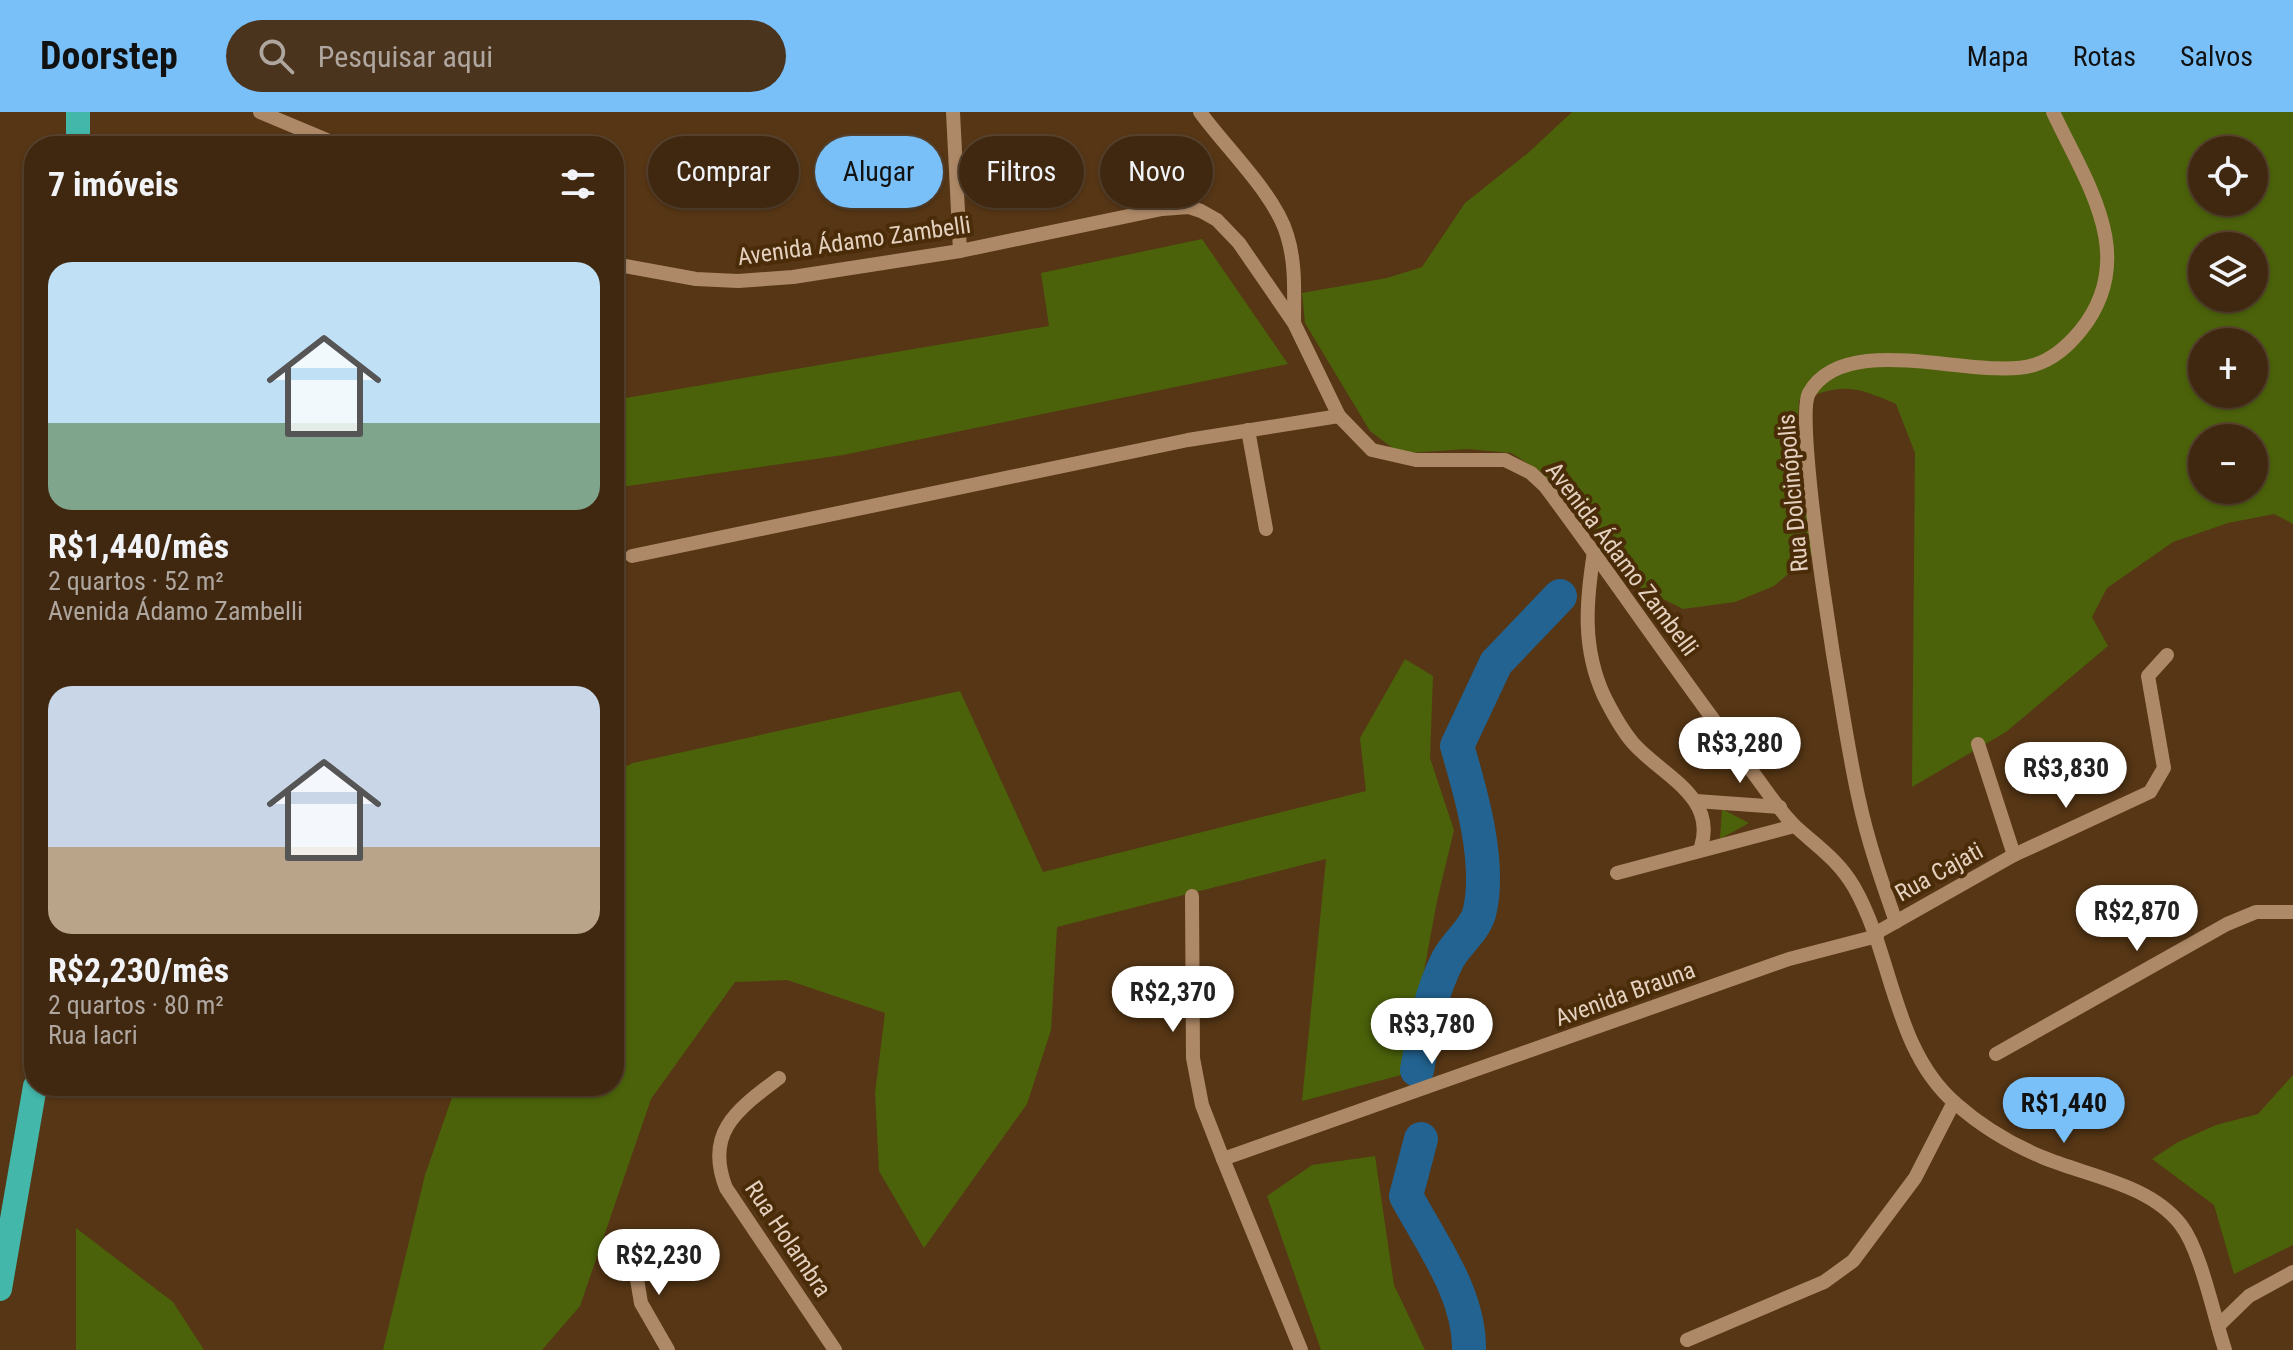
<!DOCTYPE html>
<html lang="pt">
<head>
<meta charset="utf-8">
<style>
	body { margin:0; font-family:"Roboto Condensed",sans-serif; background:#4b341e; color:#f1f3f6; height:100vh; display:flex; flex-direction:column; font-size:30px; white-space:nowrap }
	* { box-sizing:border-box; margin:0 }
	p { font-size:26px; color:#aea69f }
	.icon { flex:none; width:44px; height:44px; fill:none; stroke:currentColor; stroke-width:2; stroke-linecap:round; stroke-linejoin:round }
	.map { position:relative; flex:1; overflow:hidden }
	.details { position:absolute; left:24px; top:24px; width:600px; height:960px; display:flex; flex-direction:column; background:#402810; border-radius:32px; box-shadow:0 2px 6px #0004,0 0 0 2px #594430 }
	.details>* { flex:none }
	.guide { position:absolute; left:648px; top:24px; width:760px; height:72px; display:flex; gap:16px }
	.buttons { position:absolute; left:2188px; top:24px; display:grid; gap:16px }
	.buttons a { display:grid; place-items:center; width:80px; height:80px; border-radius:50%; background:#402810; box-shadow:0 2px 6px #0004,0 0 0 2px #594430; font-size:40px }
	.price { position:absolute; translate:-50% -68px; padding:0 18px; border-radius:28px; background:#fff; color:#222; font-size:26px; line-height:52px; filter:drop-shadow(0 2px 4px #0008) }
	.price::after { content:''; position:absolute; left:50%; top:48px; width:24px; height:18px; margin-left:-12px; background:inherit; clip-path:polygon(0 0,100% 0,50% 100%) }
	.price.selected { background:#79bff8; color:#111 }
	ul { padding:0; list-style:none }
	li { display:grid; align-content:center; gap:16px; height:424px; padding:0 24px }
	li span { display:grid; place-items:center; height:248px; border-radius:24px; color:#555 }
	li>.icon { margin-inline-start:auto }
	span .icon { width:144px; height:144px; fill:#fffc; stroke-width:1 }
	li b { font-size:34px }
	h2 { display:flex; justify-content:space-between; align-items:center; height:96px; padding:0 24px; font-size:34px }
	.pill { padding:0 28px; border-radius:36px; background:#402810; box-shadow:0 2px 6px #0004,0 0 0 2px #594430; font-size:28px; line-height:72px }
	.pill.selected { background:#79bff8; color:#111 }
	header { display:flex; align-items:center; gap:48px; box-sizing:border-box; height:112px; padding:0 40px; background:#79bff8; color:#111 }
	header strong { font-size:38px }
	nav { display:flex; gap:44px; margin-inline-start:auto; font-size:28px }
	.search { width:560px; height:72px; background:#4b341e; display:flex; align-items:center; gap:20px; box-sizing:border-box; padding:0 28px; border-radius:44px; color:#aea69f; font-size:30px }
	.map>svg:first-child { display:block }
	.green { fill:#4b620a; fill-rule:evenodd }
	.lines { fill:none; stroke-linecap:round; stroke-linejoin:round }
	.river { stroke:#226391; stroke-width:34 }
	.minor { stroke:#ae8967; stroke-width:14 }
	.highway { stroke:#43b7a9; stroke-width:24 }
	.labels { text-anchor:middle; stroke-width:8; stroke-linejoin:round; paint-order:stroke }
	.street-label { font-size:24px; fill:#e4d0be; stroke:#4b2c09 }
</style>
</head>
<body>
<header>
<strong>Doorstep</strong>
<div class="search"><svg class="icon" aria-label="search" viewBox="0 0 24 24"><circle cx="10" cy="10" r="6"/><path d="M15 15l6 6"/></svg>Pesquisar aqui</div>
<nav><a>Mapa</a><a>Rotas</a><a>Salvos</a></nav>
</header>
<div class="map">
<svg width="2293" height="1238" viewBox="0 0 2293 1238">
	<rect width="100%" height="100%" fill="#563615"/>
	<!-- green -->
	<g class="green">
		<path d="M1572,0H2293V412L2274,402L2228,411L2173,430L2107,476L2092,505L2108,534L2006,620L1912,675L1915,341L1896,292C1852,273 1844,272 1799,288L1798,312L1813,441L1774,474L1735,490L1683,497L1639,475L1540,359L1511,341L1467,337L1409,341L1394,337L1370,319L1305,211L1302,181L1387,166L1422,155L1465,91L1528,41ZM2202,38H2254V90H2202ZM2202,134H2254V186H2202ZM2202,230H2254V282H2202ZM2202,326H2254V378H2202Z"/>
		<path d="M1202,127L1288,252L843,343L614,376V288L1049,214L1041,161Z"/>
		<path d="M1405,547L1433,564L1430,646L1454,718L1437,789L1405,962L1302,989L1326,747L1057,815L1051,918L1027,992L924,1136L879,1059L875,981L885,901L787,868L735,870L651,987L580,1194L542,1238H383L425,1063L456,974H614V660L633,651L960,579L1043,760L1366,679L1360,626Z"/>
		<path d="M1722,697L1749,711L1720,727Z"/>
		<path d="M2293,963V1133L2234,1162L2214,1093L2152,1047L2178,1030L2216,1013L2258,1002Z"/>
		<path d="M1375,1044L1394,1173L1425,1238H1321L1267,1084L1312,1053Z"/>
		<path d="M76,1116L173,1190L204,1238H76Z"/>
	</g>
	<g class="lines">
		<!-- river -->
		<g class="river">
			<path d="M1417,958C1424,919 1430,882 1448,847C1456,832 1474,818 1479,802C1492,753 1471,681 1457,634L1496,551L1560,484"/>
			<path d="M1421,1027L1406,1084C1432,1132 1470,1183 1469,1238"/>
		</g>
		<!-- minor -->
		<g class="minor">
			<path d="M260,0L341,34"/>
			<path d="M953,0L960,139"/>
			<path d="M1200,0C1225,35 1275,82 1287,123C1296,151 1294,181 1294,210"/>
			<path d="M614,152L696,167L738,169L793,165L960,139L1162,97L1189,95L1201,99L1217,108L1239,131L1294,211L1339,304L1372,338L1416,348H1505L1531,361L1545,374C1615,468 1680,565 1751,658C1765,676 1779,699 1796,715C1818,735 1838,748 1854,775C1893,843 1893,937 1955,991C1981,1014 2011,1032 2042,1045C2087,1064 2150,1072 2181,1113C2201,1139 2214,1205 2225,1238"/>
			<path d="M1248,318L1266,417"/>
			<path d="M1594,440C1586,490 1582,536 1604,584C1612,600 1621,617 1633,631C1661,663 1717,684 1701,735"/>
			<path d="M632,444L1188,328L1339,304"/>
			<path d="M1978,632L2014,743"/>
			<path d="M1696,689L1780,695"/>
			<path d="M1617,761L1794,714"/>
			<path d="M1192,784L1193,946L1202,993L1223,1047"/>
			<path d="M1896,810C1882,770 1868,730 1859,688C1847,637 1792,310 1809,281C1846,216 1977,270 2034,253C2054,247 2068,234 2081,218C2140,144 2086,71 2053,0"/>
			<path d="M1876,821L2014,743L2150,680L2164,656L2148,564L2167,543"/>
			<path d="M1996,942L2227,812L2256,800H2293"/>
			<path d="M779,966C738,997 704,1020 726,1076L835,1238"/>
			<path d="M632,1137L641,1191L668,1238"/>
			<path d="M2218,1214L2249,1184L2293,1160"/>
			<path d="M1687,1228L1824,1170L1853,1149L1915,1066L1954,990"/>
			<path d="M1301,1238L1223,1047L1789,847L1877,824"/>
		</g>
		<!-- highway -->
		<g class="highway">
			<path d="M78,0V34"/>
			<path d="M0,1177L35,974"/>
		</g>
	</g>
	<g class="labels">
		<!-- street labels -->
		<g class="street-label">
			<text transform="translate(854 129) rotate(-8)" y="8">Avenida Ádamo Zambelli</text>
			<text transform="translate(1793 381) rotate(-95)" y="8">Rua Dolcinópolis</text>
			<text transform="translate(1622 447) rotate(53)" y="8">Avenida Ádamo Zambelli</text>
			<text transform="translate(1939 760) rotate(-29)" y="8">Rua Cajati</text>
			<text transform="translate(1625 882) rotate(-20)" y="8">Avenida Brauna</text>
			<text transform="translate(788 1127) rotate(56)" y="8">Rua Holambra</text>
		</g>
	</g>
</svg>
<div class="buttons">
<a><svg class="icon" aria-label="locate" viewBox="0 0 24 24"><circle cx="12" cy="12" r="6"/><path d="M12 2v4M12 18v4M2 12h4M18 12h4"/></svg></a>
<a><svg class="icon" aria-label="layers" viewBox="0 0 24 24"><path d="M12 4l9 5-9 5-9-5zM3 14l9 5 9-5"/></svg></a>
<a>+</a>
<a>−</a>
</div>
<b class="price" style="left:1740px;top:673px">R$3,280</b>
<b class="price" style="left:2066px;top:698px">R$3,830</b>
<b class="price" style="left:2137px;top:841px">R$2,870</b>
<b class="price" style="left:1173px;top:922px">R$2,370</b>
<b class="price" style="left:1432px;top:954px">R$3,780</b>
<b class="price selected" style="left:2064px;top:1033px">R$1,440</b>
<b class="price" style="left:659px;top:1185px">R$2,230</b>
<div class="guide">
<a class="pill">Comprar</a>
<a class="pill selected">Alugar</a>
<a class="pill">Filtros</a>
<a class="pill">Novo</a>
</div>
<section class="details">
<h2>7 imóveis<svg class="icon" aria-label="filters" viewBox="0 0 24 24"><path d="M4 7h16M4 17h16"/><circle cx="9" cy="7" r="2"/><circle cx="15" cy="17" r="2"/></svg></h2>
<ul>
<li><span style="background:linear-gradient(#bfe0f5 65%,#7fa58c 0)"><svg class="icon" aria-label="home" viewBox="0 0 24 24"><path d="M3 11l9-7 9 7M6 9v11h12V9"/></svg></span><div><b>R$1,440/mês</b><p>2 quartos · 52 m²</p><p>Avenida Ádamo Zambelli</p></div></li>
<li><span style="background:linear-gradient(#c9d6e8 65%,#b9a48a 0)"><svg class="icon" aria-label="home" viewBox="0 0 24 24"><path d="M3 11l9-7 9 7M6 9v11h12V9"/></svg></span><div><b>R$2,230/mês</b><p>2 quartos · 80 m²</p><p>Rua Iacri</p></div></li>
</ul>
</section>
</div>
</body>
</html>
